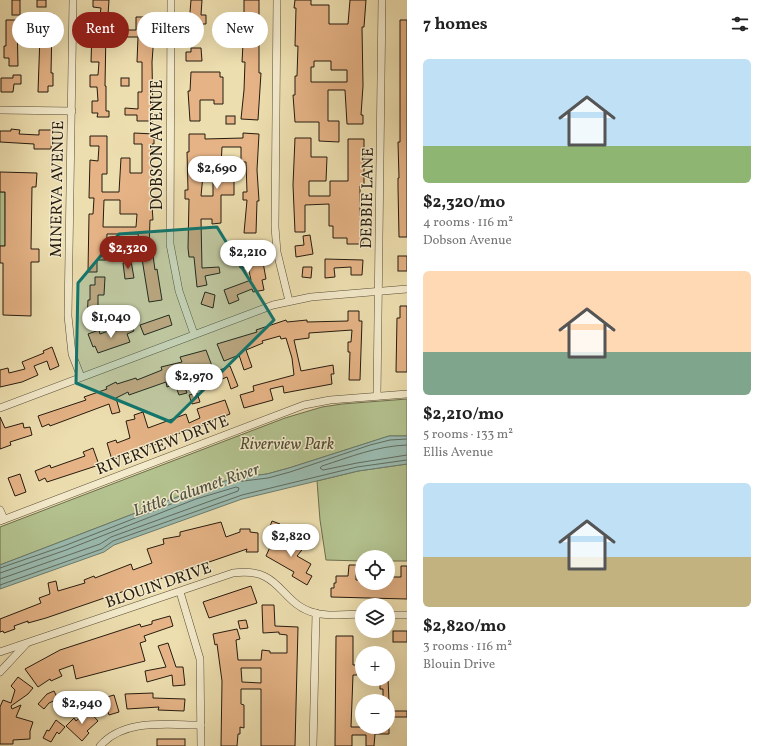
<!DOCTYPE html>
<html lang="en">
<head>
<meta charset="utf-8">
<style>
	body { margin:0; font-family:Vollkorn,serif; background:#f6f6f6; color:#222; height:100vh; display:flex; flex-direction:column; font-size:15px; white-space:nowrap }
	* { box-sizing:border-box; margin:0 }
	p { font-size:13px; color:#767676 }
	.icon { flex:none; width:22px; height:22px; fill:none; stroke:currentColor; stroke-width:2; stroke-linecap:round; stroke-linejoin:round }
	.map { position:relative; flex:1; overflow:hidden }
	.details { display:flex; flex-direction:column; background:#fff; width:360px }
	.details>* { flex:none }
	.banner { position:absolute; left:12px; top:12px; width:335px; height:36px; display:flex; gap:8px }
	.buttons { position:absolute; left:355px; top:550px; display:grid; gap:8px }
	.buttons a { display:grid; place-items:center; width:40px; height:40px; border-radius:50%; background:#fff; box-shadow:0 4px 16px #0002; font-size:20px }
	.price { position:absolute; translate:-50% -34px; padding:0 9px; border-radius:14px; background:#fff; color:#222; font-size:13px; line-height:26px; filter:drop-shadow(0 1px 2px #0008) }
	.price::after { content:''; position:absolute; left:50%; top:24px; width:12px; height:9px; margin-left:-6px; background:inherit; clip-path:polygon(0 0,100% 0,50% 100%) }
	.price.selected { background:#8f2418; color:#fff }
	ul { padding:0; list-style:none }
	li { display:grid; align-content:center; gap:8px; height:212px; padding:0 16px }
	li span { display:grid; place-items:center; height:124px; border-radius:6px; color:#555 }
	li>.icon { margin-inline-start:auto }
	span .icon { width:72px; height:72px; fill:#fffc; stroke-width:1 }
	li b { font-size:17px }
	h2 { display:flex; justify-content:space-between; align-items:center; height:48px; padding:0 16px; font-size:17px }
	.pill { padding:0 14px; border-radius:18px; background:#fff; box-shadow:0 4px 16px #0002; font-size:14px; line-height:36px }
	.pill.selected { background:#8f2418; color:#fff }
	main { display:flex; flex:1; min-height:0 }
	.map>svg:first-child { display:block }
	.green { fill:#b3c28f; stroke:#6c6e4e }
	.water { fill:#9abbb0; stroke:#6b7b6f }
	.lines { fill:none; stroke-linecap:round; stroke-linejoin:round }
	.shore { stroke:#606b5f; stroke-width:1 }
	.building { fill:#e5b386; stroke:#251b0e; fill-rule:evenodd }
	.minor-casing { stroke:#574c36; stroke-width:8 }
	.minor { stroke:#f3eacb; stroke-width:7 }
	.marked { fill:#0f766e; fill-opacity:0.2; stroke:#0f766e; stroke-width:3; stroke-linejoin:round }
	.labels { text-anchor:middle; stroke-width:3; stroke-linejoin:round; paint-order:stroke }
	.street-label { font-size:16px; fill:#251b0e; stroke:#f3eacb }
	.park-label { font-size:16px; font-style:italic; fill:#504d35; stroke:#f3eacb }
	.water-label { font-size:17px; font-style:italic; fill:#4e5347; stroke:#f3eacb }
</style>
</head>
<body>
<main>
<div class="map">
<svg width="407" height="746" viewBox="0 0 407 746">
	<rect width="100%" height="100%" fill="#eddeaf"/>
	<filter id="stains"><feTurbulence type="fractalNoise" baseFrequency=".005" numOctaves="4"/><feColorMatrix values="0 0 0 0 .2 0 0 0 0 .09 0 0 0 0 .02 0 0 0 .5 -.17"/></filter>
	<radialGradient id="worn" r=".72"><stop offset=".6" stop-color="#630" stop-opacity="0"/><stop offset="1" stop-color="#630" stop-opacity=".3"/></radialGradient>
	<!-- green -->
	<g class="green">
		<rect x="0" y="192" width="5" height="54"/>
		<path d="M407,399V436H389L289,468L267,474L235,478L193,491L0,565V527L285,418L322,407L342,404Z"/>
		<path d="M407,464V561H388V557H362V561L326,560L320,520L317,481L358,471Z"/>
	</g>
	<!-- water -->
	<path class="water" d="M389,436H407V464L358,471L242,499L114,545L104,552L0,589V565L193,491L235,478L267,474L289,468Z"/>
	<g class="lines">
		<!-- shore -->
		<g class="shore">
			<path d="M407,445C377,446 350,457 322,466L320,468L323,470L357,463L407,455"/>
			<path d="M0,568L64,546L194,495L235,482L268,478L290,472L370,445L390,440L407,439"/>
			<path d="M0,573L66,550L196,499L236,487L239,488L238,491L111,537L100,544L0,579"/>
			<path d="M0,585L102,549L113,541L242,495L357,467L407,460"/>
		</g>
	</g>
	<!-- building -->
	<g class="building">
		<rect x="12" y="0" width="8" height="15"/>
		<rect x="37" y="0" width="9" height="7"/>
		<path d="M93,0H109L108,15H100L101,8L93,7Z"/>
		<path d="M191,0H202L201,15H206V24H201V37H191V24H189Z"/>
		<path d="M244,0H259V73H261L258,120L241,119L244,90L245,62H242L244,26H227V18H243V14H244Z"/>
		<path d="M295,0H311V5H329V24H348L350,0H366L364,27H362L363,86L361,115H363V124H347L345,90H328V121H339V142L319,141V122H295L293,95H295V76H297L298,46H295L296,8H294ZM314,61H331V70H347V82H311V67H314Z"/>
		<path d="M44,14H54V24H52L51,73H53V86H48V92H38L40,35H36V24H44Z"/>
		<path d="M136,17H152V34L154,35L152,62L153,121H137V115H125V108L138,109V92H142V62H137L138,37H123L124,30H136Z"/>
		<path d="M6,20H17L18,66H9V58H4V46H6Z"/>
		<path d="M400,20H407V237H399L398,187V178H399L398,142H400Z"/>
		<path d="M92,29L106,30L105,86H106V111H109V117H97L98,113H92V101H98L97,87H90V75H98L99,62H91Z"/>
		<path d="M215,29H223V38L215,37Z"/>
		<path d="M191,48H201L202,61H186V52H191Z"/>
		<path d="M191,72H220V77H223V104H214V100H200V121H190L188,91H190Z"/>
		<path d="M13,75H21V84H14L13,92H1V78H13Z"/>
		<rect x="121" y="78" width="8" height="8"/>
		<rect x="226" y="116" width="9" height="8"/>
		<path d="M11,129L20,130L19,134L39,135V130H52L51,149H34V144L0,142V131H11Z"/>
		<path d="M134,133L154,134V144H152L151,192L153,220H150L149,249L152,248L155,270L157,269L162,300L149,302L138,234H107L106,260H97V272H88L89,214H93L94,198H89L90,160L98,161L99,146H90V136H107V174H102V192H119L121,158H130V173H142V144H134ZM104,200H120V214H137L136,227H103Z"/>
		<path d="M243,133L259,134L257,170L259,201H257L256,233H244L247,200H243V192H247L246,162H241V147H222L221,165H204L201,196H213V177H234V195H221V223L212,224V219H201L202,268L219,267L220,273L205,276L207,285L197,287L194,257H189L188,248L189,199H185V190H188L187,152H189V134H205V139L243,138Z"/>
		<path d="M295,138H311V157H327L326,181H309V196H330V181H348V139H364V186H360V216H362L361,235H363V244H347V238H333V226H329V204L305,205V232H295L293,185Z"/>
		<path d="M0,172L37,173L36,187H32L31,249H39V262H31V316L3,315V263H0V246H5V192H0Z"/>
		<path d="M310,235L313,254L296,257L295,246L304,245L303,236Z"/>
		<path d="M248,246L249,253L261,251L266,279L262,280L264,290L253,292L252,289L237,295L239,300L229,304L224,290L251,280L248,267L240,268L237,247Z"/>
		<rect x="398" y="256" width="9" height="15"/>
		<path d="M325,259L363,260L362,275H351V267L334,268L335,277L325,278Z"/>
		<path d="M131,261L134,278L125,279L123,263Z"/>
		<path d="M303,267H312L311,278L302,277Z"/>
		<path d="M95,277H105L104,295H98V319H87L88,300H90V285H95Z"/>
		<path d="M205,292L215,295L213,308L201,304Z"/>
		<path d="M400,306H407V372H396L397,318H400Z"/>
		<path d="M348,311H359V321H362L360,380H349L350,352H348V342H351L352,330L309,333V338L294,340L301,371L333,365L334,374H331L332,384L284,393L283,386L270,389L273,400L244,408L240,395L254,391L253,386L294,375L292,358L286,338L281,339L280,336L262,341L263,343L246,350L252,367L244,370L239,355L224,361L217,344L257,332L256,330L286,320L287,322L307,320V322L348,321Z"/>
		<path d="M169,315L172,325L144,335L140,325Z"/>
		<path d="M131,323L134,331L127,334L130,342L98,353L95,346L93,347L88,334L99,330L100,334L108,331L109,334L123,328V326Z"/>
		<path d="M52,347L59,366L50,370L47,361L34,366L38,375L22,382L0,387V370L8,368L9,373L25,369L22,362L44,353L43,351Z"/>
		<path d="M206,350L212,366L203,369L201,365L187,370L189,375L181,378L187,393L179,395L175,384L167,387L166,382L129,395L128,392L116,398L120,412L112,414L109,404L50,426L49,424L42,427L38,416L86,400L84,397L107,389L106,387L116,382L117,384L136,378L137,380L162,370L161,367L182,362L180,357Z"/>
		<path d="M230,366L238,386L231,389L227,377L215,382L212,373Z"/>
		<path d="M197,393L200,402L192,404L189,395Z"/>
		<path d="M225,400L230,414L212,421V423L203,426L202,425L158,441L159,443L149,447L148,445L112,460L107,443L116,440L117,443L130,438L126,421L135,419L134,415L143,412L148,428L186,414L189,423L200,418L197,409Z"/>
		<path d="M0,417L5,428L23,423L24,428L30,427L32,435L10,442L11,445L0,449Z"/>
		<path d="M93,448L99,465L47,482L45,478L39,481L35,471L50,465L51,468L85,456L83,452Z"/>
		<path d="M20,474L26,492L15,496L8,478Z"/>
		<path d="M272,521L280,524L277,532L269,529Z"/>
		<path d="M221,522L226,537L240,532V529H250V532L258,533V552H246L247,549L46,618L28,623V621L14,626L15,629L4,633L3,631L0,632V619L41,603L39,598L50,594L48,583L56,581L58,591L85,583L84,580L94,576L95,578L131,564L133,570L152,563L147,549L164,544L163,539L180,536V532Z"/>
		<path d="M275,536L285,540L284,542L295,550L303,536L310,540L297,556L311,564L306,573L312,576L307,585L292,576L294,572L266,556Z"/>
		<path d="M349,565H356V580H362V583H388V577H401V566H407V599L331,597V588H334V583H336V576H348Z"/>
		<path d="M251,586L257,603L209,618L203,602Z"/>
		<path d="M262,605H274L275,626L298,627L295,746H261V689H241V704L244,705V728L240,727V734H238L237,746H221L222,681L217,644L215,645L213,634L237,629L240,639L236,640L238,660H261L262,650L270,651V653H287V635L279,634V632L263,633ZM241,668H261V683L242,682Z"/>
		<path d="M170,616L173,626L144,636L146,641L140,643L145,661L76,679L73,665L59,670L62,676L51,681L50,679L38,687L25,669L60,650L140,624L141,627L152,624V621Z"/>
		<path d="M246,620L248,628L240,629L238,621Z"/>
		<rect x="393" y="631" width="14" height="11"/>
		<path d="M336,636H353V665H358L357,675H353L351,727H389V734H375L374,746H366V735H352V746H335Z"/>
		<path d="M168,643L176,667H183L185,685L173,686L172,675L147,682L145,671L166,667L158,646Z"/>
		<path d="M18,677L33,688L28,694L11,706L12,709L21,705L16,717L33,722L30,731V739L13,740V744H0V707L3,700L11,703L15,690L11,686Z"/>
		<path d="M380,679H388L389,701H383V689H380Z"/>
		<path d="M54,691L58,699L49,703L44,709L38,704L47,694Z"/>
		<path d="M153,693V698L185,699L184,711L158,710L159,707L127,709L125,694Z"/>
		<path d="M114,695L119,712L109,715L106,707L102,708L100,699Z"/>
		<path d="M88,710L98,721L87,731L89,733L82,741L66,726L74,718L76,721Z"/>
		<rect x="388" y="711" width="19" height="6"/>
		<path d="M56,720L65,727L59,734L57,732L51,742L43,738L47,730L49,731Z"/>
		<rect x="157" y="739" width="28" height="7"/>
	</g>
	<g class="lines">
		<defs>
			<g id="minor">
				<path d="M73,0L68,316L72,354L81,377"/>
				<path d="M171,0L170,244L179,291L194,334"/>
				<path d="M277,0L275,227L277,252L289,301"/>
				<path d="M0,110L72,111"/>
				<path d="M377,396L382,0"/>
				<path d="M0,408L273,305L311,297L407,289"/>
				<path d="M0,510L4,519"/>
				<path d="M0,521L304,405L330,400L407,394"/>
				<path d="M180,592L200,659L201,746"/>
				<path d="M388,615H407"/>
				<path d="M0,652L233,573C282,566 279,604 315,613C329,617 348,614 362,614"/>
				<path d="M0,672L26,644"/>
				<path d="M100,746C124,718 168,725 201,725"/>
				<path d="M313,746L316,613"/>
			</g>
		</defs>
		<!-- minor casing -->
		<use href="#minor" class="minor-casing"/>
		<!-- minor -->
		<use href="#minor" class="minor"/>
	</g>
	<!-- marked area -->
	<path class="marked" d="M217,227L274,320L171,422L76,383L78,283L119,234Z"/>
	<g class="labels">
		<!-- street labels -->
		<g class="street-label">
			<text transform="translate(156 145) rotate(-90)" y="6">DOBSON AVENUE</text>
			<text transform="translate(56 189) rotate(-89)" y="6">MINERVA AVENUE</text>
			<text transform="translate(366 198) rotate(-89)" y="6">DEBBIE LANE</text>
			<text transform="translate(162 444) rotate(-21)" y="6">RIVERVIEW DRIVE</text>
			<text transform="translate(158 584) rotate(-19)" y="6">BLOUIN DRIVE</text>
		</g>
		<!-- park labels -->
		<g class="park-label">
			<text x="287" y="449">Riverview Park</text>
		</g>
		<!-- water labels -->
		<g class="water-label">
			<text transform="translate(196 489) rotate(-19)" y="6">Little Calumet River</text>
		</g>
	</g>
	<rect width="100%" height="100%" filter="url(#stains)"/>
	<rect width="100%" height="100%" fill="url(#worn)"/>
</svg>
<div class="buttons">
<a><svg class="icon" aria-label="locate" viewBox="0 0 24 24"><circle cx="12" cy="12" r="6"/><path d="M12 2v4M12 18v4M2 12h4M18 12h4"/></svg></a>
<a><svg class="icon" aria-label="layers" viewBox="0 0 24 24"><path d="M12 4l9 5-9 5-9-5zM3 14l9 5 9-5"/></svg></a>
<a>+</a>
<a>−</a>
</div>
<b class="price" style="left:217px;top:190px">$2,690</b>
<b class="price selected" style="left:128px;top:270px">$2,320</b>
<b class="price" style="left:248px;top:274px">$2,210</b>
<b class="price" style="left:111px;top:339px">$1,040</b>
<b class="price" style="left:194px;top:398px">$2,970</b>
<b class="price" style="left:291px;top:558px">$2,820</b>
<b class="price" style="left:82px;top:725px">$2,940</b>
<div class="banner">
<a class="pill">Buy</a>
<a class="pill selected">Rent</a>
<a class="pill">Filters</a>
<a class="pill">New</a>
</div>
</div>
<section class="details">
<h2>7 homes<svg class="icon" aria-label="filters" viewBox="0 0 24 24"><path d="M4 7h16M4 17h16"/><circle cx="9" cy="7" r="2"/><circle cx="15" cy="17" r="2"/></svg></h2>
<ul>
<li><span style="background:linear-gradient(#bfe0f5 70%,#8fb573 0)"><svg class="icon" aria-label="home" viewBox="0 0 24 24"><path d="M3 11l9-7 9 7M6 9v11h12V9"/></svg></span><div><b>$2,320/mo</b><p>4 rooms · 116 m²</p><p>Dobson Avenue</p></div></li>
<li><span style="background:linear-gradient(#ffd9b3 65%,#7fa58c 0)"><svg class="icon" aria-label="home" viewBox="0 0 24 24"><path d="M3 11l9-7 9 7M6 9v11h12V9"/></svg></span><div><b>$2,210/mo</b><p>5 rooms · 133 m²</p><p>Ellis Avenue</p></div></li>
<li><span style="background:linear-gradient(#bfe0f5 60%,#c2b280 0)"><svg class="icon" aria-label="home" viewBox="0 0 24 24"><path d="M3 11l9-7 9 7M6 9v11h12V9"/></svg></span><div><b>$2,820/mo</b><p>3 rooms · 116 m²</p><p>Blouin Drive</p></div></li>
</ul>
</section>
</main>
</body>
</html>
